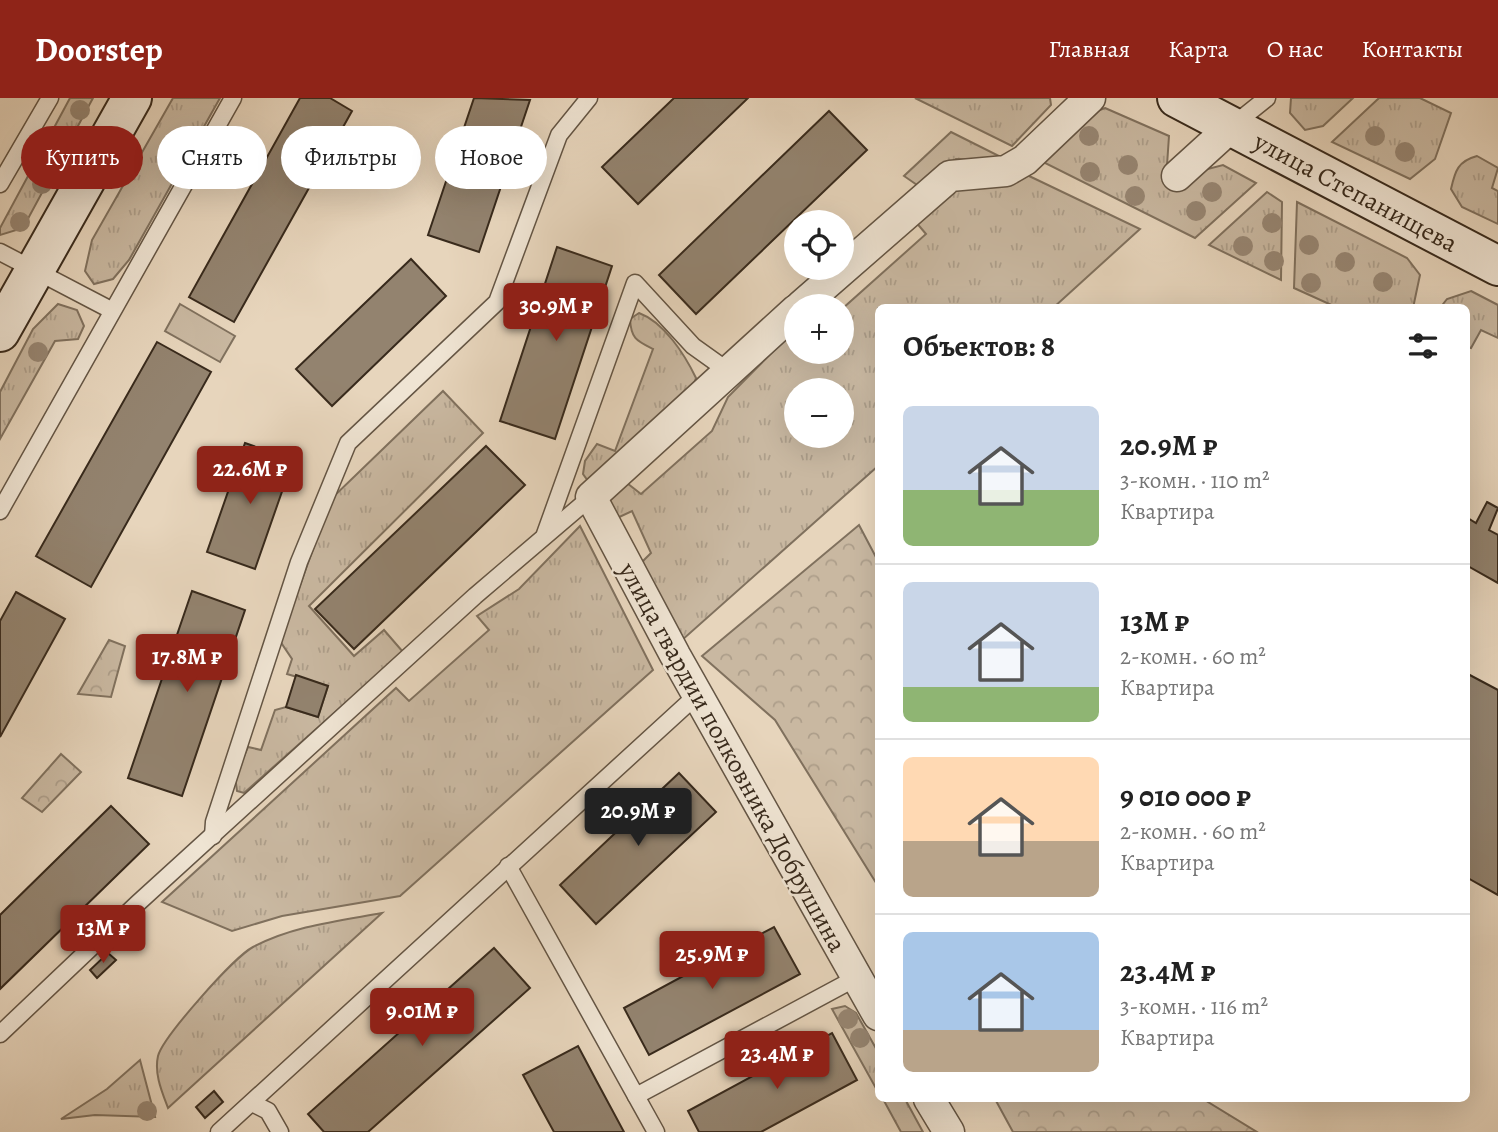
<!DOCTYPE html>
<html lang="ru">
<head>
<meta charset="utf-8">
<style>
	body { margin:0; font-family:Alegreya,serif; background:#f2f2f2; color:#222; height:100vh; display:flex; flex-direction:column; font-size:26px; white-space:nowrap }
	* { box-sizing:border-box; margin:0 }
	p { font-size:23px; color:#767676 }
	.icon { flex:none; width:38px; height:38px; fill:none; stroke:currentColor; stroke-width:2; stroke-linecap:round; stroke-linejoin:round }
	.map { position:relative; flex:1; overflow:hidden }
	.drawer { position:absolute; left:875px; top:206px; width:595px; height:798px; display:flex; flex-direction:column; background:#fff; border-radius:10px; box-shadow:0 7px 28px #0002 }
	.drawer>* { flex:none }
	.guide { position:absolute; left:21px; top:28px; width:665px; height:63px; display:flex; gap:14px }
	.tools { position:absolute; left:784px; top:112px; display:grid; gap:14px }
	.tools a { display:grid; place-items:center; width:70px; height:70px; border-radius:50%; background:#fff; box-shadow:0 7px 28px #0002; font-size:35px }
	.price { position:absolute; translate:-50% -60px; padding:0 16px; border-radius:7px; background:#8f2418; color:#fff; font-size:23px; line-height:46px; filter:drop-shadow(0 2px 4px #0008) }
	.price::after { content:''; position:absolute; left:50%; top:42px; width:21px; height:16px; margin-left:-10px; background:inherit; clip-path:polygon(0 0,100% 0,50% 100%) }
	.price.active { background:#222; color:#fff }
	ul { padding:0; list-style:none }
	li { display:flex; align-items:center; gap:21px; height:175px; padding:0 28px }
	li+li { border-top:2px solid #e0e0e0 }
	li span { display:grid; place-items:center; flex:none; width:196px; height:140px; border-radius:10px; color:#555 }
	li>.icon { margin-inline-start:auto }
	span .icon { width:84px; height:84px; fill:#fffc; stroke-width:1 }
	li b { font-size:30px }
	h2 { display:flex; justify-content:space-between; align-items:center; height:84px; padding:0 28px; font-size:30px }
	.pill { padding:0 24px; border-radius:32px; background:#fff; box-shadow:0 7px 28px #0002; font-size:24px; line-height:63px }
	.pill.active { background:#8f2418; color:#fff }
	header { display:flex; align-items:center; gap:42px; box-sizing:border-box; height:98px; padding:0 35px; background:#8f2418; color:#fff }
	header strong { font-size:33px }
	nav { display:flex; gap:38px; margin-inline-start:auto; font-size:24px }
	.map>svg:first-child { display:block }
	.grass { fill:url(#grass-tufts); stroke:#80715e; stroke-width:2; fill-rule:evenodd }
	.park { fill:url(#park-crowns); stroke:#80715e; stroke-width:2 }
	.pitch { fill:#c9b8a1; stroke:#80715e; stroke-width:2 }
	.building { fill:#93836f; stroke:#382a1c; stroke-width:2 }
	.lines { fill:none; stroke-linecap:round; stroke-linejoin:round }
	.lane-casing { stroke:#645544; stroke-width:19 }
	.street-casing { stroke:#645544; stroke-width:33 }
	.secondary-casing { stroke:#382a1c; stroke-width:42 }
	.lane { stroke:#efe4d3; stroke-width:16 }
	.street { stroke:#efe4d3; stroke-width:30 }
	.secondary { stroke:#efe4d3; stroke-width:38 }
	.tree { fill:#978673 }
	.labels { text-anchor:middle; stroke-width:5; stroke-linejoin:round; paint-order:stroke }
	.street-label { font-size:26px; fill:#382a1c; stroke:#efe4d3 }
</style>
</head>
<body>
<header>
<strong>Doorstep</strong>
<nav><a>Главная</a><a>Карта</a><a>О нас</a><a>Контакты</a></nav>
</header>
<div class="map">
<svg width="1498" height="1034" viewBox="0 0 1498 1034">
	<defs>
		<pattern id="grass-tufts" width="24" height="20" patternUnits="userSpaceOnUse" patternTransform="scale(1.75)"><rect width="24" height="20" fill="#c9b8a1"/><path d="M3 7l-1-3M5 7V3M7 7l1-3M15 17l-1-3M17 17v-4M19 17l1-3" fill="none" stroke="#ad9e8a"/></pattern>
		<pattern id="park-crowns" width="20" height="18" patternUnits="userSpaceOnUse" patternTransform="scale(1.75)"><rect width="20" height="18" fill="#c9b8a1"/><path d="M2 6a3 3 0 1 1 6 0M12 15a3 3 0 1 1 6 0" fill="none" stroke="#ad9e8a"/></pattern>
	</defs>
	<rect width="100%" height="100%" fill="#e7d5bc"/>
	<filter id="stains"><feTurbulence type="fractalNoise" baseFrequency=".00286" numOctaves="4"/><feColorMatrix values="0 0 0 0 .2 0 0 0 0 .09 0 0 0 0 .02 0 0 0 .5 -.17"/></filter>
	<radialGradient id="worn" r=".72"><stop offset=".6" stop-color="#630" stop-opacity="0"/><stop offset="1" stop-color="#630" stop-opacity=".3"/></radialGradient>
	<!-- grass -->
	<g class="grass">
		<path d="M70,0H93L23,130L0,137V130Z"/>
		<path d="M173,0H220L129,162L113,181L94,186L85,173L92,142Z"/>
		<path d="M915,0H1050L1051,7L1012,48Z"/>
		<path d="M1291,0H1353L1323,28L1305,32L1290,15Z"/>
		<path d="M1379,0H1420L1451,15L1435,61L1410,81L1332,44Z"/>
		<path d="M1105,10L1169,38L1166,82L1223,67L1256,85L1195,140L1041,63L1084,18Z"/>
		<path d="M951,34L1001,59L997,63L956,61L920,89L904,78Z"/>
		<path d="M1477,58L1498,70L1492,90L1498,93V126L1462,109L1451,91C1455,73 1458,63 1477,58Z"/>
		<path d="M1027,77L1140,131L1053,210H878V368L681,543L639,467L651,455L632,413L615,421L610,403L623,382L641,396L712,333L728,299L796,230V254H842V211L926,136L915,123L957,86L1006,88ZM796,292H842V338H796Z"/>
		<path d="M1267,94L1282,104L1281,182L1209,147Z"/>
		<path d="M1297,104L1407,160L1420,177L1413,210H1338L1294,190Z"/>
		<path d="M1471,193L1498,207V240L1481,232L1471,250L1467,249L1466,210H1440L1447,201Z"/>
		<path d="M58,206L77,212L84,228L78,241L55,243L0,341V294L33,231Z"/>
		<path d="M639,215C664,224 685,257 696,280L692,291L588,383L583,376L585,363L597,346L615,353L653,251C637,243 631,241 630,221Z"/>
		<path d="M443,293L483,335L309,508L354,558L384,532L403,554L244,695L237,693L235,678L248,649L261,652L275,612L286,609L318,619L328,588L287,576L292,561L280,543L331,401Z"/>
		<path d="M580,428L653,572L400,798L282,818L232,833L162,804L396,590L409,603L489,532L477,518L519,491Z"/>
		<path d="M382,815L168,1010C162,994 154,976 158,958C163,939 234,859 253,849C293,828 338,823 382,815Z"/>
		<path d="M845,908L856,915L878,954V994L832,911Z"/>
		<path d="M140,962L155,1019L95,1017L61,1021L107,991Z"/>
		<path d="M883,1001H905L923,1034H901Z"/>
	</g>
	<!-- park -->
	<g class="park">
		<path d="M859,427L878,463V788L775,622L702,558Z"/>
		<path d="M109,542L125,548L111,599L78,596Z"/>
		<path d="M61,656L81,674L42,714L22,700Z"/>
		<path d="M995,1001H1203L1257,1034H1013Z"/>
	</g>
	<!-- pitch -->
	<path class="pitch" d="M180,206L235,238L220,264L165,233Z"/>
	<!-- building -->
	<g class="building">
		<path d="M300,0H330L352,13L234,224L189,199Z"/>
		<path d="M474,0L530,2L479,154L428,137Z"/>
		<path d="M674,0H748L638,106L602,69Z"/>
		<path d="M829,13L867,52L696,216L659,177Z"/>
		<path d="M557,149L612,168L555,341L500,323Z"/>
		<path d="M411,161L446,198L332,308L296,271Z"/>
		<path d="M157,244L211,274L91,489L36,458Z"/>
		<path d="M245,345L293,362L255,471L207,454Z"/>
		<path d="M486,348L525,387L354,551L315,511Z"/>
		<path d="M1487,404L1498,410L1489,432L1498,437V485L1466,467V419L1476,425Z"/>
		<path d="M192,493L245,512L182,698L128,680Z"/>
		<path d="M16,494L65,521L0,639V523Z"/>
		<path d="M1466,575L1498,592V797L1466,779Z"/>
		<path d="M296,577L328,588L318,619L286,609Z"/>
		<path d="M679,675L716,714L596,826L560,787Z"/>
		<path d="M111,708L149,746L0,891V817Z"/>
		<path d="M774,829L800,876L649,957L624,910Z"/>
		<path d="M494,850L530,890L368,1034H324L308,1016Z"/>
		<path d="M108,855L116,862L97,880L90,872Z"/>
		<path d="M832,935L857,982L761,1034H699L688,1013Z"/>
		<path d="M578,948L596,982L624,1034H554L542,1012L523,977Z"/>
		<path d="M214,993L223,1004L205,1020L196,1009Z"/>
	</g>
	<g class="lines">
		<defs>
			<g id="lane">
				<path d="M1232,28L1267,0"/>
				<path d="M0,86L50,0"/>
				<path d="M0,154L111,212"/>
				<path d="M0,413L233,0"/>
				<path d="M545,436L635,185L693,248L728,273"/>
				<path d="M213,738L214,724L299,464L348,345L497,204L559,37L589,0"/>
				<path d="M508,768L656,1034"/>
				<path d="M0,936L138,805L475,498L591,399"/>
				<path d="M636,998L856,880"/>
				<path d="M252,1005L268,1013L280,1034"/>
				<path d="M219,1034L697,597"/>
			</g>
			<g id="street">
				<path d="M1177,78L1232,28"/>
				<path d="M801,208L950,78L1006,73L1025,62L1090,0"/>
				<path d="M796,212L591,399L675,557L878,917"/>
				<path d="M929,1001L949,1034"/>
			</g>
			<g id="secondary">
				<path d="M1177,0L1498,168"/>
				<path d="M0,234L132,0"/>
			</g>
		</defs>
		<!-- lane casing -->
		<use href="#lane" class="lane-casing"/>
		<!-- street casing -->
		<use href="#street" class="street-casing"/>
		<!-- secondary casing -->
		<use href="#secondary" class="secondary-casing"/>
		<!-- lane -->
		<use href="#lane" class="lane"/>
		<!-- street -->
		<use href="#street" class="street"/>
		<!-- secondary -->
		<use href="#secondary" class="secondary"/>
	</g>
	<!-- trees -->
	<g class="tree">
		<circle cx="80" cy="12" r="10"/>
		<circle cx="1089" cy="38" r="10"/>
		<circle cx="1375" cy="38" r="10"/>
		<circle cx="59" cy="52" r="10"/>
		<circle cx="1405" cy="54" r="10"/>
		<circle cx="1128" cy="67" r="10"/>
		<circle cx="1090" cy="74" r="10"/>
		<circle cx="42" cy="86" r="10"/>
		<circle cx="1212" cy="94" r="10"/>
		<circle cx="1135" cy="98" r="10"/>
		<circle cx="1196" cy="113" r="10"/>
		<circle cx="20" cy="124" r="10"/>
		<circle cx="1272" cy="125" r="10"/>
		<circle cx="1309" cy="147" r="10"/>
		<circle cx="1243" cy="148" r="10"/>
		<circle cx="1274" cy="163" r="10"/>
		<circle cx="1345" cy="164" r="10"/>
		<circle cx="1383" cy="184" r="10"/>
		<circle cx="1311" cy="185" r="10"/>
		<circle cx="38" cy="254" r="10"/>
		<circle cx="848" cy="921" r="10"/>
		<circle cx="860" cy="940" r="10"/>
		<circle cx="147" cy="1013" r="10"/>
	</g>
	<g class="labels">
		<!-- street labels -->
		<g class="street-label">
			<text transform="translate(1356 94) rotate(28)" y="9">улица Степанищева</text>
			<text transform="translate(733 659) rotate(61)" y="9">улица гвардии полковника Добрушина</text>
		</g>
	</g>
	<rect width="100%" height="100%" filter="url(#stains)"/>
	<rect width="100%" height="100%" fill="url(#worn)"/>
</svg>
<div class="tools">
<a><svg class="icon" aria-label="locate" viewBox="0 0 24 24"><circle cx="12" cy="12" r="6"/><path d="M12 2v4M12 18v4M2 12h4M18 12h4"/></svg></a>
<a>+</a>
<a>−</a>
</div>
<b class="price" style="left:556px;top:245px">30.9M ₽</b>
<b class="price" style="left:250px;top:408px">22.6M ₽</b>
<b class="price" style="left:187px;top:596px">17.8M ₽</b>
<b class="price active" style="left:638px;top:750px">20.9M ₽</b>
<b class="price" style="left:103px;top:867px">13M ₽</b>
<b class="price" style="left:712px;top:893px">25.9M ₽</b>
<b class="price" style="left:422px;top:950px">9.01M ₽</b>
<b class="price" style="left:777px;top:993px">23.4M ₽</b>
<div class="guide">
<a class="pill active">Купить</a>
<a class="pill">Снять</a>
<a class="pill">Фильтры</a>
<a class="pill">Новое</a>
</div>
<section class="drawer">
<h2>Объектов: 8<svg class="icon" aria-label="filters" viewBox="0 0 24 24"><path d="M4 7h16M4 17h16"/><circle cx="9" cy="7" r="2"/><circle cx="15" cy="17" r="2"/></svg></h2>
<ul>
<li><span style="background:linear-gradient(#c9d6e8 60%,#8fb573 0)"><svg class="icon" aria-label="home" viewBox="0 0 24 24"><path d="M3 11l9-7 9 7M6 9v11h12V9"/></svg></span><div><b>20.9M ₽</b><p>3-комн. · 110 m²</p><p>Квартира</p></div></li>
<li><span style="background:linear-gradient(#c9d6e8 75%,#8fb573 0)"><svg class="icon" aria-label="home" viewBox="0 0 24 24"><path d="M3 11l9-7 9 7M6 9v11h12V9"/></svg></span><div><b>13M ₽</b><p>2-комн. · 60 m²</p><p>Квартира</p></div></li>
<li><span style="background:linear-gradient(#ffd9b3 60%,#b9a48a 0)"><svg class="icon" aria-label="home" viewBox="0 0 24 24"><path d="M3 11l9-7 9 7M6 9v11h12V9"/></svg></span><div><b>9 010 000 ₽</b><p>2-комн. · 60 m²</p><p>Квартира</p></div></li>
<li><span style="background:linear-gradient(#a9c7e8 70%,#b9a48a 0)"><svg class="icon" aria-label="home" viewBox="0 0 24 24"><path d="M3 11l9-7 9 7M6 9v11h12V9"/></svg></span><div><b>23.4M ₽</b><p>3-комн. · 116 m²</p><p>Квартира</p></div></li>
</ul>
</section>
</div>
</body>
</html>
